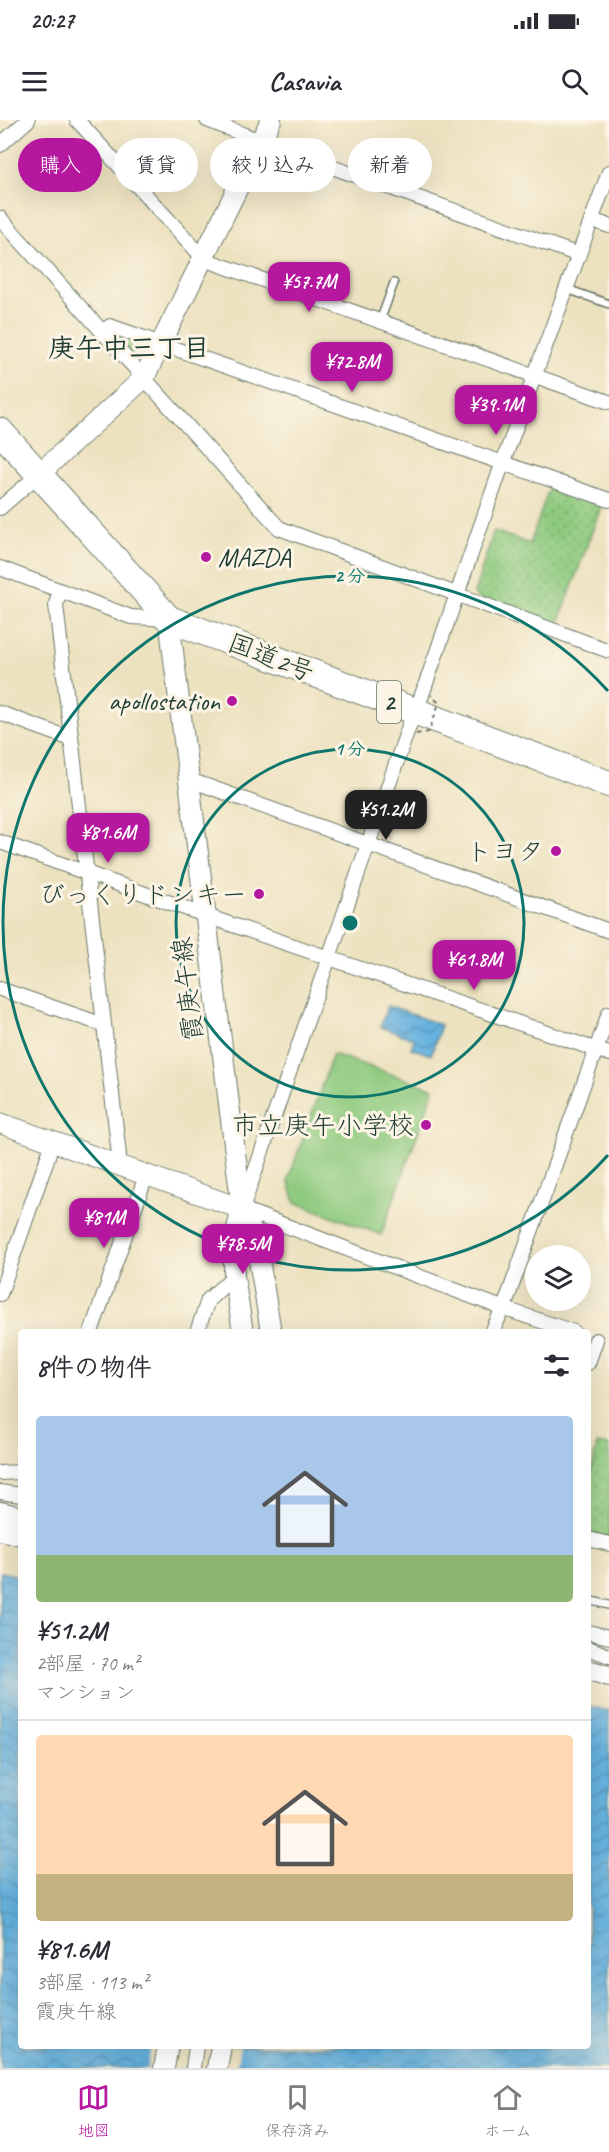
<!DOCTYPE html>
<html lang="ja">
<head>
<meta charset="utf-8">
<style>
	body { margin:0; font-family:Caveat,"Klee One",sans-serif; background:#f7f7f7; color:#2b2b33; height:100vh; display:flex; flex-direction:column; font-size:22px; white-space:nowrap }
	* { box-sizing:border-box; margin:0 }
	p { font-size:20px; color:#7c7c81 }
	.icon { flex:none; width:33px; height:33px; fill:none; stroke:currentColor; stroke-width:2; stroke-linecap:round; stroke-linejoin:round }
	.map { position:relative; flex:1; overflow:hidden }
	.sheet { position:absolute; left:18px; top:1209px; width:573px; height:720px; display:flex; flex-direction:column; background:#fff; border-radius:6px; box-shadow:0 6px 24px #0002 }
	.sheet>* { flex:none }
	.banner { position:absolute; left:18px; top:18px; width:573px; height:54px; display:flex; gap:12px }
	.buttons { position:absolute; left:525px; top:1125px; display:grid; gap:12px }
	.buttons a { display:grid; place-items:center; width:66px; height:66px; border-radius:50%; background:#fff; box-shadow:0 6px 24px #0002; font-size:30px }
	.price { position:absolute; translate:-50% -51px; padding:0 14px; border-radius:12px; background:#b5179e; color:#fff; font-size:20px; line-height:39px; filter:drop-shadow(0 2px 3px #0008) }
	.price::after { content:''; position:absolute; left:50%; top:36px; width:18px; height:14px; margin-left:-9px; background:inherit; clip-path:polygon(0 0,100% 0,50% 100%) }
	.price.on { background:#222; color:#fff }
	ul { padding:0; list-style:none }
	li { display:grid; align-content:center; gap:12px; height:318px; padding:0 18px }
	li+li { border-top:2px solid #e1e1e2 }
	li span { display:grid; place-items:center; height:186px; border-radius:6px; color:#555 }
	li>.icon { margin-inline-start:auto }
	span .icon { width:108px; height:108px; fill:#fffc; stroke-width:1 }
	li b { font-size:26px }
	h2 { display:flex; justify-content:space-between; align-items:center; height:72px; padding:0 18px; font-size:26px }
	.chip { padding:0 21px; border-radius:27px; background:#fff; box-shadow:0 6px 24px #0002; font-size:21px; line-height:54px }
	.chip.on { background:#b5179e; color:#fff }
	.status { display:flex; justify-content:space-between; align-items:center; height:42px; padding:0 30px; background:#fff; direction:ltr }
	.status svg { height:16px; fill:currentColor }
	header { display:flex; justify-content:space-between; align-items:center; height:78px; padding:0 18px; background:#fff; font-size:27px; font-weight:700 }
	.tab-bar { display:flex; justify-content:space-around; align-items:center; height:84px; border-top:2px solid #e1e1e2; background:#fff; font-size:16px; color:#7c7c81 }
	.tab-bar a { display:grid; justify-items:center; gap:3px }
	.tab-bar .on { color:#b5179e }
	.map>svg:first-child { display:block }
	.grass { fill:#8eca7f; stroke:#56845a; stroke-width:1.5 }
	.park { fill:url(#park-dots); stroke:#56845a; stroke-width:1.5 }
	.water { fill:url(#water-waves); stroke:#42788a; stroke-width:1.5 }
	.pier { fill:#ede2c0 }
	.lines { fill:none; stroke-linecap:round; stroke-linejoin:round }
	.lane-casing { stroke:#677765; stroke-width:10 }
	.street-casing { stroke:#677765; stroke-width:16 }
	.secondary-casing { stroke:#677765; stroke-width:22 }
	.highway-casing { stroke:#677765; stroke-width:28 }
	.lane { stroke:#fff; stroke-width:7 }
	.street { stroke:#fff; stroke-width:14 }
	.secondary { stroke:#fff; stroke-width:20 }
	.highway { stroke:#fff; stroke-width:26 }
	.path-bridge { stroke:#677765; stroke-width:2; stroke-dasharray:4.5 4.5; stroke-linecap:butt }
	.ring { fill:none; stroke:#0f766e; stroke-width:3 }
	.poi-dot { fill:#b5179e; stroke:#fcf5e5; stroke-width:2 }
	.labels { text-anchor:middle; stroke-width:6; stroke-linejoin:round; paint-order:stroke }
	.shield { fill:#fcf5e5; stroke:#617469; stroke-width:1.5 }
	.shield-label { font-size:24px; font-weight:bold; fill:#1f3d34 }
	.poi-label { font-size:26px; fill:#1f3d34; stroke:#fcf5e5; text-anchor:end }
	.street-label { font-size:26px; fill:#1f3d34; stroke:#fcf5e5 }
	.neighbourhood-label { font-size:27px; font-weight:bold; fill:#1f3d34; stroke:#fcf5e5 }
	.centre { fill:#0f766e; stroke:#fcf5e5; stroke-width:3 }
	.ring-label { font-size:18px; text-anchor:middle; font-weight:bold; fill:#0f766e; stroke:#fcf5e5; stroke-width:6; stroke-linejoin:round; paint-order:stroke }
</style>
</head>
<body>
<div class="status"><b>20:27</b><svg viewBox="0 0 49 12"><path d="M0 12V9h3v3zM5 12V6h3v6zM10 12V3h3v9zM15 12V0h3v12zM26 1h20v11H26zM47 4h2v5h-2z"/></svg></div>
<header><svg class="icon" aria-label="menu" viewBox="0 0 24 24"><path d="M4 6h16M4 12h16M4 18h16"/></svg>Casavia<svg class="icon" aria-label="search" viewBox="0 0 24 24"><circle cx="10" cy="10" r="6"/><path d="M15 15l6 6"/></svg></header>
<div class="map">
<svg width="609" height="1948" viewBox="0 0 609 1948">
	<defs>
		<pattern id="park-dots" width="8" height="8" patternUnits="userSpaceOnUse" patternTransform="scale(1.5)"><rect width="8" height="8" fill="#8eca7f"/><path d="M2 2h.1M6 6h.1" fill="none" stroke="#73a569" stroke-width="1.8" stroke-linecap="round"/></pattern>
		<pattern id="water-waves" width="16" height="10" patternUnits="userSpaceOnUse" patternTransform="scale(1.5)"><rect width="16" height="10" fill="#66b2df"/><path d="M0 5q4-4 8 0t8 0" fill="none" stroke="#5392b6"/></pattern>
	</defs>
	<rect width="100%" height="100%" fill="#fcf5e5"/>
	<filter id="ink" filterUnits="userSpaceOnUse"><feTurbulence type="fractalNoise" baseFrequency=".0167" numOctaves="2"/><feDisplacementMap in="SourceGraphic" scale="12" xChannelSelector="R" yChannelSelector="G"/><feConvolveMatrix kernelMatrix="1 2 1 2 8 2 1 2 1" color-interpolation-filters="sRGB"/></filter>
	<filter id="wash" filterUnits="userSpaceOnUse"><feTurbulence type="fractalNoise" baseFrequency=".008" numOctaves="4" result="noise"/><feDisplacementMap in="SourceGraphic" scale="24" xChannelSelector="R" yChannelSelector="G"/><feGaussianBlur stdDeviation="1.35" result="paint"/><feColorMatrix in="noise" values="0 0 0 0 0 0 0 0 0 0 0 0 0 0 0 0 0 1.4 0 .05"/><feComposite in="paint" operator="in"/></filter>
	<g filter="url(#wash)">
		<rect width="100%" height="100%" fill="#ede2c0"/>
		<!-- grass -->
		<path class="grass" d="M333,934L434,969L381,1115L295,1082L288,1060Z"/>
		<!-- park -->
		<g class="park">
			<path d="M122,216L148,226L141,240L138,242L119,221Z"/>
			<path d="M550,365L602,384L557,508L477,478L474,473L494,411L530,424Z"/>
			<path d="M597,1324L609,1326V1417L588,1412V1366Z"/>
		</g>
		<!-- water -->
		<g class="water">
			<path d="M388,886L441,905L431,935L411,928L414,919L380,907Z"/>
			<path d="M0,1452L21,1456V1926H588V1586L609,1591V1948H0Z"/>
		</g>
		<!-- pier -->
		<path class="pier" d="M151,1926H240L236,1948H148Z"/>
	</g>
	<g filter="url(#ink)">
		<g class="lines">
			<defs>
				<g id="lane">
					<path d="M567,169L609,184"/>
					<path d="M380,201L394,163"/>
					<path d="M588,1480L609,1485"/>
				</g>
				<g id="street">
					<path d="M77,0L197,131L212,142L609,282"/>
					<path d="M207,0L270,25L579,135"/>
					<path d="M0,25L28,0"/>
					<path d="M0,98L279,408L609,531"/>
					<path d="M592,100L609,106"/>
					<path d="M103,212L110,206L609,380"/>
					<path d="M0,388L39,354"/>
					<path d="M0,448L131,497L169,499"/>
					<path d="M59,471L56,485L119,1035L116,1045"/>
					<path d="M0,593L71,619"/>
					<path d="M190,660L609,811"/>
					<path d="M0,722L221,801L609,934"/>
					<path d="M0,869L104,905"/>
					<path d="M0,1174L53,1022"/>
					<path d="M91,1212L146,1056"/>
					<path d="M197,1212L208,1180L234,1156"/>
					<path d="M492,1212L506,1182L609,893"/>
					<path d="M574,1212L502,1188L242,1089L409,606L416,592L503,342L609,52"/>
					<path d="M588,1243L596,1220"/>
					<path d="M0,1353L21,1352"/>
					<path d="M0,1372L21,1375"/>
					<path d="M588,1419L609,1424"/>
					<path d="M588,1512L609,1517"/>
					<path d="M588,1528L609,1536"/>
					<path d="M193,1948L196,1926"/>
				</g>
				<g id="secondary">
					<path d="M39,354L144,258L271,0"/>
					<path d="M169,499L242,1089L256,1121L271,1212"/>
					<path d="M0,1003L242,1089"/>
					<path d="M242,1089L234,1120V1156L243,1212"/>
					<path d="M0,1392L21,1397"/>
					<path d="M0,1410L21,1415"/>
					<path d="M588,1550L609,1556"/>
					<path d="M164,1948L168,1926"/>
					<path d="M217,1948L221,1926"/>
				</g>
				<path id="highway" d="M0,311L169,499L609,664"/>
			</defs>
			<!-- lane casing -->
			<use href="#lane" class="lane-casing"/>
			<!-- street casing -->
			<use href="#street" class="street-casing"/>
			<!-- secondary casing -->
			<use href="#secondary" class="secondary-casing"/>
			<!-- highway casing -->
			<use href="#highway" class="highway-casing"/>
			<!-- lane -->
			<use href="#lane" class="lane"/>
			<!-- street -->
			<use href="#street" class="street"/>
			<!-- secondary -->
			<use href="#secondary" class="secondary"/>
			<!-- highway -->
			<use href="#highway" class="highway"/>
			<!-- path-bridge -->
			<path class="path-bridge" d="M416,614L429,612L439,583L431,575"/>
		</g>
	</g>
	<!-- distance rings -->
	<g class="ring">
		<circle cx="350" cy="803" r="174"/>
		<path d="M608 1035A347 347 0 1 1 608 571"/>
	</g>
	<!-- markers -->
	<g class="poi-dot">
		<circle cx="206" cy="437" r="6"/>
		<circle cx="232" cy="581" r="6"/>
		<circle cx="556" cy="731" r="6"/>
		<circle cx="259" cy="774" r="6"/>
		<circle cx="426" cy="1005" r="6"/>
	</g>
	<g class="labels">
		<!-- shield labels -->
		<rect class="shield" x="377" y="561" width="24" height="42" rx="4.5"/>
		<g class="shield-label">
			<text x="389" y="590">2</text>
		</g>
		<!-- poi labels -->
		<g class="poi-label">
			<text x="218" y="446" text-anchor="start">MAZDA</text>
			<text x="220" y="590">apollostation</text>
			<text x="544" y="740">トヨタ</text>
			<text x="247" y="783">びっくりドンキー</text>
			<text x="414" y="1014">市立庚午小学校</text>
		</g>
		<!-- street labels -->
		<g class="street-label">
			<text transform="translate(271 537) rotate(21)" y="9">国道2号</text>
			<text transform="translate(187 869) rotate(-97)" y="9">霞庚午線</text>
		</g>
		<!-- neighbourhood labels -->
		<g class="neighbourhood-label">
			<text x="129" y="237">庚午中三丁目</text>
		</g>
	</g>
	<circle cx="350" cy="803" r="9" class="centre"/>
	<g class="ring-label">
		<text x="350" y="462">2 分</text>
		<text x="350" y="635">1 分</text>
	</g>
</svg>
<div class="buttons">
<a><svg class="icon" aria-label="layers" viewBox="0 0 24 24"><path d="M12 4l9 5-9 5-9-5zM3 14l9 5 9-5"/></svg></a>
</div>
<b class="price" style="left:309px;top:193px">¥57.7M</b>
<b class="price" style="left:352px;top:273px">¥72.8M</b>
<b class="price" style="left:496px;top:316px">¥39.1M</b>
<b class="price on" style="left:386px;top:721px">¥51.2M</b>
<b class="price" style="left:108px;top:744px">¥81.6M</b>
<b class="price" style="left:474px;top:871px">¥61.8M</b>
<b class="price" style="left:104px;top:1129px">¥81M</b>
<b class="price" style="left:243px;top:1155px">¥78.5M</b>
<div class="banner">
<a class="chip on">購入</a>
<a class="chip">賃貸</a>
<a class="chip">絞り込み</a>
<a class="chip">新着</a>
</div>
<section class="sheet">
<h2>8件の物件<svg class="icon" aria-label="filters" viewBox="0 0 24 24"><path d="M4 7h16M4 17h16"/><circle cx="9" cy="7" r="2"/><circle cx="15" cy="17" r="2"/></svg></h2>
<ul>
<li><span style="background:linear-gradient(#a9c7e8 75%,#8fb573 0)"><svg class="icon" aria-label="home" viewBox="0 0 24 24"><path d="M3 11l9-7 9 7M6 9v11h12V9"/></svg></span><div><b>¥51.2M</b><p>2部屋 · 70 m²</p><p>マンション</p></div></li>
<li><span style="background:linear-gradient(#ffd9b3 75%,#c2b280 0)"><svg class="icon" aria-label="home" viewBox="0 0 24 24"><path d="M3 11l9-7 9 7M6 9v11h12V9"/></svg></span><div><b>¥81.6M</b><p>3部屋 · 113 m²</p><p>霞庚午線</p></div></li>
</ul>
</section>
</div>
<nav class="tab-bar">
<a class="on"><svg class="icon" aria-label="map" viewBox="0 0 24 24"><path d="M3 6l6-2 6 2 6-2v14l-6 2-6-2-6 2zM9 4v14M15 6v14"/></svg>地図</a>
<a><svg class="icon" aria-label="saved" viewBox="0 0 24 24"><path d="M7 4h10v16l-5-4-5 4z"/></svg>保存済み</a>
<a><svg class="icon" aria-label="home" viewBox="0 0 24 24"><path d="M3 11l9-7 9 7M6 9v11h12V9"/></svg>ホーム</a>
</nav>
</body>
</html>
